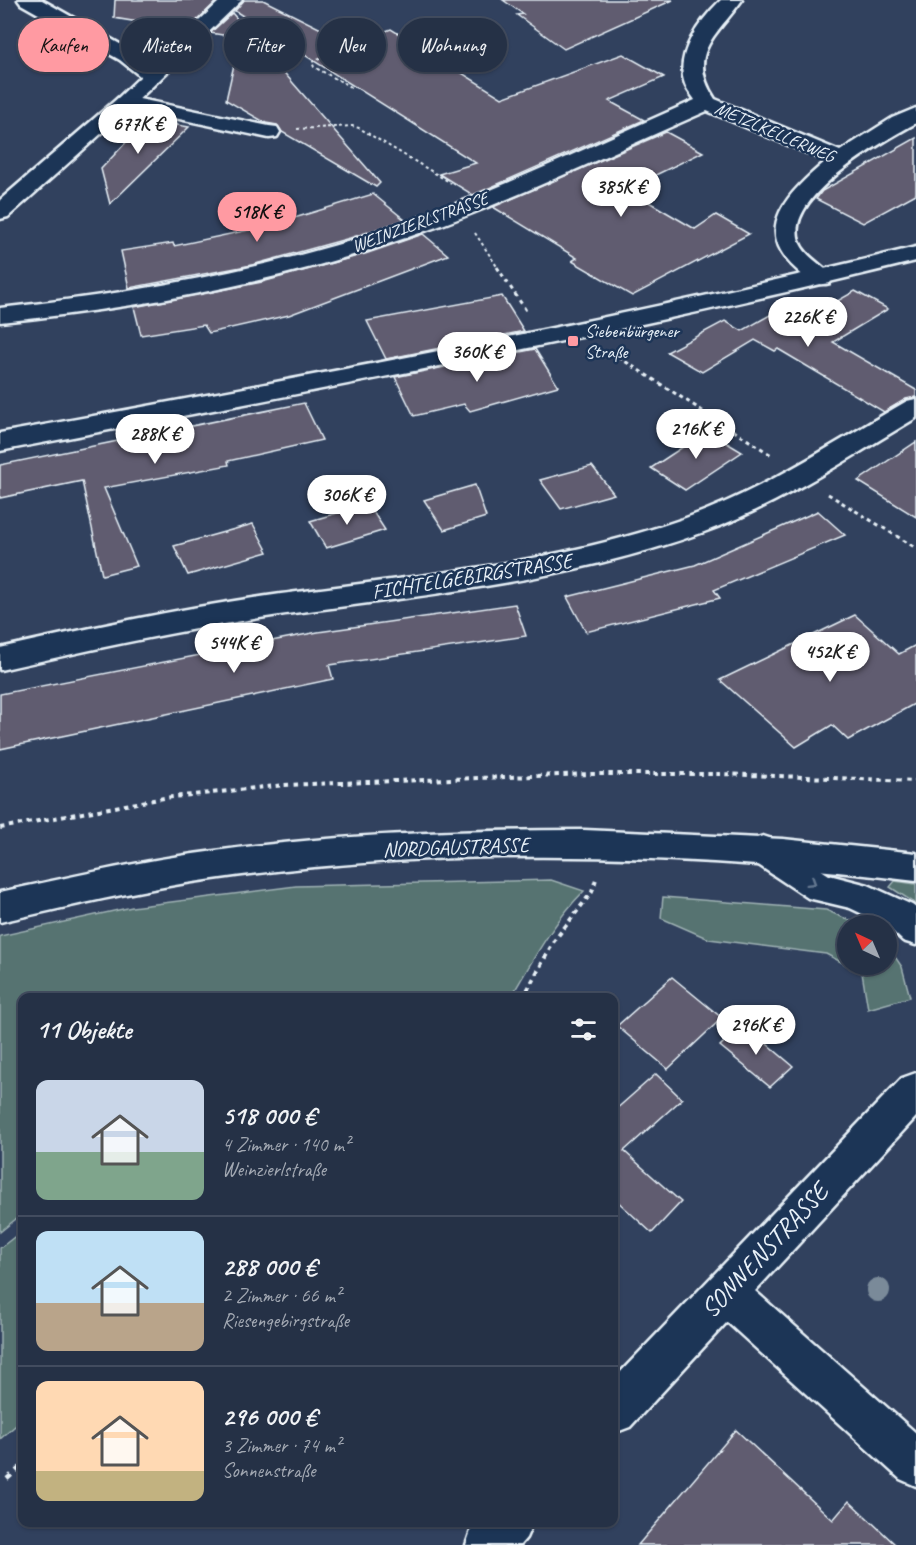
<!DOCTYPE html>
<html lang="de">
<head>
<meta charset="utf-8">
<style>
	body { margin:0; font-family:Caveat,sans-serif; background:#313d51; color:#f1f3f6; height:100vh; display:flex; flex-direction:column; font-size:22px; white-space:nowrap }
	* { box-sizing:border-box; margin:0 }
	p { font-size:20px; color:#a3a9b3 }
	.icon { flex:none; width:33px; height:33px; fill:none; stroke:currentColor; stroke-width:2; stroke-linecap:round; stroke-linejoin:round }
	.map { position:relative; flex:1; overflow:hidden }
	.side { position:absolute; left:18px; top:993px; width:600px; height:534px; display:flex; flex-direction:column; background:#253146; border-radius:12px; box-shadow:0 2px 4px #0004,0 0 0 2px #424c5f }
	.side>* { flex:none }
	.guide { position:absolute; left:18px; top:18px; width:600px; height:54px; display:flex; gap:12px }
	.needle { width:39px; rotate:316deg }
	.buttons { position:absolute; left:837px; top:915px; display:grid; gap:12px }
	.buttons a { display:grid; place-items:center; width:60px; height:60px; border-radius:50%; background:#253146; box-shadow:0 2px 4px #0004,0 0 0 2px #424c5f; font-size:30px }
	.price { position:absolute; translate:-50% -51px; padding:0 14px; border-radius:21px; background:#fff; color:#222; font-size:20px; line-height:39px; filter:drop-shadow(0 2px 3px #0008) }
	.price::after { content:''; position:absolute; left:50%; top:36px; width:18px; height:14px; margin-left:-9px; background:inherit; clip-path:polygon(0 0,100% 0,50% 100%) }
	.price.active { background:#ff9aa2; color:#111 }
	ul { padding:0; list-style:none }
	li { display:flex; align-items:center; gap:18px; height:150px; padding:0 18px }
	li+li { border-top:2px solid #424c5f }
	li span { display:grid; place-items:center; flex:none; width:168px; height:120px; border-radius:12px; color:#555 }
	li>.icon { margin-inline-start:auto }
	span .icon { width:72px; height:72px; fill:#fffc; stroke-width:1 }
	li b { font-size:26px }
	h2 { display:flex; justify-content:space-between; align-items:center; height:72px; padding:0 18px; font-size:26px }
	.tag { padding:0 21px; border-radius:27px; background:#253146; box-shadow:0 2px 4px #0004,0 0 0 2px #424c5f; font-size:21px; line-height:54px }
	.tag.active { background:#ff9aa2; color:#111 }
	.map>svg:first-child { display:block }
	.green { fill:#567371; stroke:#9fb2b4; stroke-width:1.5 }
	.building { fill:#605c6f; stroke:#e8f1f8; stroke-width:1.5 }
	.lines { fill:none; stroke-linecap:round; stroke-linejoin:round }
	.street-casing { stroke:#e8f1f8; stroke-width:5 }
	.secondary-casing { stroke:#e8f1f8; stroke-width:5 }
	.path-far3 { stroke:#e8f1f8; stroke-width:2; stroke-dasharray:3 3; stroke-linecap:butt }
	.path-far2 { stroke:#e8f1f8; stroke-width:3; stroke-dasharray:4 4; stroke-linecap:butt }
	.path-far1 { stroke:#e8f1f8; stroke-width:4; stroke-dasharray:4.5 4.5; stroke-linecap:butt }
	.path { stroke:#e8f1f8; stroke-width:4.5; stroke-dasharray:6 6; stroke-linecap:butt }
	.street { fill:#1d3557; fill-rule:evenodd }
	.secondary { fill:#1d3557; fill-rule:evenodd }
	.tree { fill:#7a8a99 }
	.oneway { stroke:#64778f }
	.poi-dot { fill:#ff9aa2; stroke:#1d3557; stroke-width:2 }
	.labels { text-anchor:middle; stroke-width:5; stroke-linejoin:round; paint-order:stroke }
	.far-street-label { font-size:18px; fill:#e8f1f8; stroke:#1d3557 }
	.far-poi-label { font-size:18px; fill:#e8f1f8; stroke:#1d3557; text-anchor:start }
	.street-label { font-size:21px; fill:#e8f1f8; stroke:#1d3557 }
	.near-street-label { font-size:26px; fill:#e8f1f8; stroke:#1d3557 }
</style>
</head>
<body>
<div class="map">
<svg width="916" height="1545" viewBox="0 0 916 1545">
	<rect width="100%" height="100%" fill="#31415e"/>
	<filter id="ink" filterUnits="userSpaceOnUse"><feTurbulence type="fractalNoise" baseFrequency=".0167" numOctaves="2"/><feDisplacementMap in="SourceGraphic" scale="12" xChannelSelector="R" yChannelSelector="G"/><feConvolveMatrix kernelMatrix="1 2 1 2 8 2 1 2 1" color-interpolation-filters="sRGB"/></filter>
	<g filter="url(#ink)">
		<!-- green -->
		<g class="green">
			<path d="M551,880L584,891C553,922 533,960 511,997L22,998V1214L0,1232V936L132,907L296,886Z"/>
			<path d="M895,881L916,884V904L890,887Z"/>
			<path d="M663,897L826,910L860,925L848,926V964H886L887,945L902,967L910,997L868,1009L862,973L826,954L709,939L661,918Z"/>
			<path d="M22,1231V1420L0,1439V1248Z"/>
		</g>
		<!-- building -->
		<g class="building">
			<path d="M115,0H218L187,30L114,18Z"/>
			<path d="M244,0H263L351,44L391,29L502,98L623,54L664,77L609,101L644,120L473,195L439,174L476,163L235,11Z"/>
			<path d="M503,0H673L564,49L517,15L523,14Z"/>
			<path d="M232,13L380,183L376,187L282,132L277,125L266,123L226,100L238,47L255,40L210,33Z"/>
			<path d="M147,120L189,127L110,204L101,169Z"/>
			<path d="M666,132L703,152L635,185L639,187L630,191L695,229L716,215L749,234L632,296L572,261L577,258L493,207Z"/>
			<path d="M916,138V194L863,223L816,199L822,191Z"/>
			<path d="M373,194L405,220L350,238L252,265L129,288L121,251L173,243L174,246L268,226Z"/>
			<path d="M423,234L448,255L289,315L209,333L204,325L141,335L134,307L262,282L365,254Z"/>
			<path d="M855,291L888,309L833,342L916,390V397L906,399L884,412L778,349L775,351L755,340L702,372L667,352L725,321L742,331L782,308L804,320Z"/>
			<path d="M502,296L524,331L386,359L367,321Z"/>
			<path d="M535,349L558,386L470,411L464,404L414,416L395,377Z"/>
			<path d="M304,403L322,440L228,461L229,465L104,488L137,566L102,575L82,481L0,498V465Z"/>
			<path d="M707,431L742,452L685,490L651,468Z"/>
			<path d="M916,442V517L858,481Z"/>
			<path d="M592,466L614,494L561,509L540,480Z"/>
			<path d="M475,485L486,517L444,530L424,500Z"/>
			<path d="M368,504L385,530L326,548L310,521Z"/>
			<path d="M818,511L845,535L714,590L720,598L586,632L567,597L695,565Z"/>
			<path d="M253,524L268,552L188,575L174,546Z"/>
			<path d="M515,604L526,636L329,665L333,679L0,749V694L318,632Z"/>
			<path d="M855,615L899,654L916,645V703L848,740L832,725L796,747L720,680Z"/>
			<path d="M672,977L722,1018L668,1069L617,1026Z"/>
			<path d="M743,1024L793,1066L770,1087L720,1046Z"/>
			<path d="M656,1074L682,1099L624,1151L681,1202L652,1233L614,1198V1111Z"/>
			<path d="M736,1430L833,1520L849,1501L896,1545H638Z"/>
		</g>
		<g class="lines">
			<defs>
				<g id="street">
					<path d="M18,0H42L134,52L162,76L159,80L152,82L145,80L120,60L21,4Z"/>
					<path d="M721,0H742C718,34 685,54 715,99L840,151L892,118L916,108V123C884,141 784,196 799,241C805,258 824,264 833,278L830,283C815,287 808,280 797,270C750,228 790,192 826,161L707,111C610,153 514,200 414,235C282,282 139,308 0,322V308C132,294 273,269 399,225C500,190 597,143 695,100C692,95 687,90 685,84C674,54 701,19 721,0Z"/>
					<path d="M125,96L269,126L277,127L280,132L277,137L269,138L118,106L115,102L118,98Z"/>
					<path d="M916,399V418C847,459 779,505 704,532C566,582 423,595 279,615C185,629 93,649 0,670V648C93,627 186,607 281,594C417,576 553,564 683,519C763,491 834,443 907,401Z"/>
					<path d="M763,836L775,840L829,875L868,885L912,905L916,908V945L903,941L886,925L850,908L808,898L751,860L746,850L751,840Z"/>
					<path d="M916,1073V1117L755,1291L916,1433V1486L900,1479L727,1322L630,1427L614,1433V1379L902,1078Z"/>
					<path d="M478,1522H533L526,1538L520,1545H466L472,1528Z"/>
				</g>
				<g id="secondary">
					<path d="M221,0H242L132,106L8,217L0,219V200L118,98Z"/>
					<path d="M916,247V261C613,336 307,392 0,451V433C307,377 613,321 916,247Z"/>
					<path d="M584,830L783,839L916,853V881C684,852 446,846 213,879C141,889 71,906 0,922V892C72,877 142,860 215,851C337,834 461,830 584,830Z"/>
				</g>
			</defs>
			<!-- street casing -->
			<use href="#street" class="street-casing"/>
			<!-- secondary casing -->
			<use href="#secondary" class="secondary-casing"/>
			<!-- path-far3 -->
			<g class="path-far3">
				<path d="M240,30L257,40"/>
				<path d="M343,50L312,62L314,67L353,88"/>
				<path d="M297,129L352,126L359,128L451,183"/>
				<path d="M475,233L498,268"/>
			</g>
			<!-- path-far2 -->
			<g class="path-far2">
				<path d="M497,267L527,312"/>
				<path d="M612,353L773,456"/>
				<path d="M828,494L916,548"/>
			</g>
			<!-- path-far1 -->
			<g class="path-far1">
				<path d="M0,828L164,798L284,785L590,774H720L916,781"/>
				<path d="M523,998L554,941L592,892L596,879"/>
			</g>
			<!-- path -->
			<path class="path" d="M7,1479L22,1466"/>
			<!-- street -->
			<use href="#street" class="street"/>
			<!-- secondary -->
			<use href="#secondary" class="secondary"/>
		</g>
		<!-- trees -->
		<circle class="tree" cx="878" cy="1290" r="12"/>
		<!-- one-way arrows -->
		<defs><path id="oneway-chevron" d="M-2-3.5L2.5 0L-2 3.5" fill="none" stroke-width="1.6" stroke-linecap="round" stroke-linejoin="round" transform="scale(1.5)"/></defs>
		<use class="oneway" href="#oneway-chevron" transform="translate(812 882) rotate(32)"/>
	</g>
	<!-- markers -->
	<rect class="poi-dot" x="567" y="335" width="12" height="12" rx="3"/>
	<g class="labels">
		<!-- far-street labels -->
		<g class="far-street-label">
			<text transform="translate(775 132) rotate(23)" y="6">METZLKELLERWEG</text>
			<text transform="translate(420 222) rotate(-20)" y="6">WEINZIERLSTRASSE</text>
		</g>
		<!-- far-poi labels -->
		<g class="far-poi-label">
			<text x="585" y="337">Siebenbürgener<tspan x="585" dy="21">Straße</tspan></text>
		</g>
		<!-- street labels -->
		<g class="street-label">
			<text transform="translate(472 576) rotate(-9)" y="7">FICHTELGEBIRGSTRASSE</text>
			<text transform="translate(456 847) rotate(-2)" y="7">NORDGAUSTRASSE</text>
		</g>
		<!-- near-street labels -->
		<g class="near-street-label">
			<text transform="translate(764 1250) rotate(-47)" y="9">SONNENSTRASSE</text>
		</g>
	</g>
</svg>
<div class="buttons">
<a><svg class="needle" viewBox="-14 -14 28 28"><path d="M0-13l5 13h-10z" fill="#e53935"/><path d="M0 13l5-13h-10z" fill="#a3a9b3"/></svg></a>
</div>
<b class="price" style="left:138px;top:155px">677K €</b>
<b class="price" style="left:621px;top:218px">385K €</b>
<b class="price active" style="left:257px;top:243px">518K €</b>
<b class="price" style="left:808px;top:348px">226K €</b>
<b class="price" style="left:477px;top:383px">360K €</b>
<b class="price" style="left:696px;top:460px">216K €</b>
<b class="price" style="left:155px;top:465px">288K €</b>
<b class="price" style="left:347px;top:526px">306K €</b>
<b class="price" style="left:234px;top:674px">544K €</b>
<b class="price" style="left:830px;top:683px">452K €</b>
<b class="price" style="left:756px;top:1056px">296K €</b>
<div class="guide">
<a class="tag active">Kaufen</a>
<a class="tag">Mieten</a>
<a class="tag">Filter</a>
<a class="tag">Neu</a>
<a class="tag">Wohnung</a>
</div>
<section class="side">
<h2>11 Objekte<svg class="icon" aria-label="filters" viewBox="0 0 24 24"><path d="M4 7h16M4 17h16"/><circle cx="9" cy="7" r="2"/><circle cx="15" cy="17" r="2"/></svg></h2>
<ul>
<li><span style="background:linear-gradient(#c9d6e8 60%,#7fa58c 0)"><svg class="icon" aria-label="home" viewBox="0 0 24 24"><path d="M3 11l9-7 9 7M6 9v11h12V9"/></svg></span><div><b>518 000 €</b><p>4 Zimmer · 140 m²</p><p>Weinzierlstraße</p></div></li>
<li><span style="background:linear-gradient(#bfe0f5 60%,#b9a48a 0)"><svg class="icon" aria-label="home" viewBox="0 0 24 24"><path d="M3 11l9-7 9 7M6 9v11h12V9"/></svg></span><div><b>288 000 €</b><p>2 Zimmer · 66 m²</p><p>Riesengebirgstraße</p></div></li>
<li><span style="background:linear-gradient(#ffd9b3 75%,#c2b280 0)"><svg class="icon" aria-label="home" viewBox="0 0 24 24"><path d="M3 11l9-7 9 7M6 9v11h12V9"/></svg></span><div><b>296 000 €</b><p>3 Zimmer · 74 m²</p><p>Sonnenstraße</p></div></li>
</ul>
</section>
</div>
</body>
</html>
